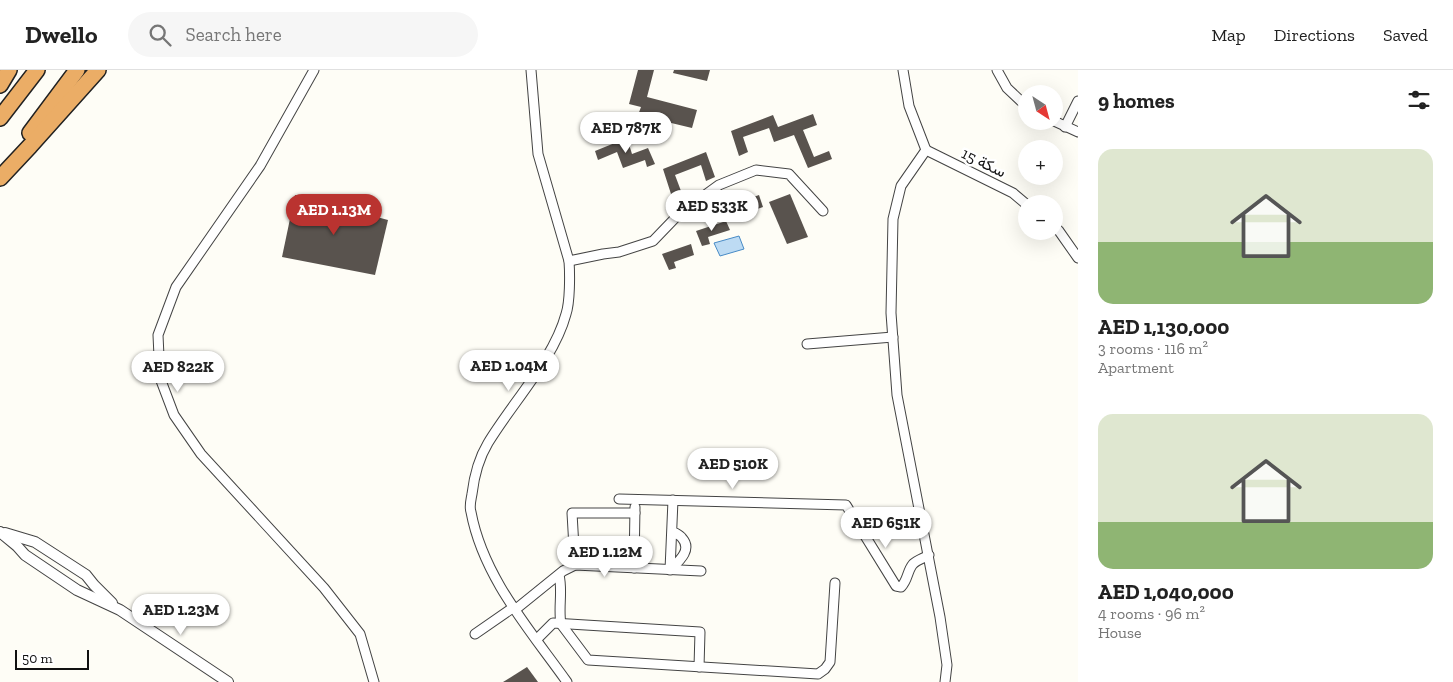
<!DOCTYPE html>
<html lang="en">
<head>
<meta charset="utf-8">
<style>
	body { margin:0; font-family:"Zilla Slab",Vazirmatn,serif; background:#f6f6f6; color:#222; height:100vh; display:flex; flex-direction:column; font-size:19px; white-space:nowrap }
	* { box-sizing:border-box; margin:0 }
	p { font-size:16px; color:#767676 }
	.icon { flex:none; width:28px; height:28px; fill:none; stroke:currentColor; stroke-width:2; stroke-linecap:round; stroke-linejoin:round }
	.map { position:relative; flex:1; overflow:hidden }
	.side { display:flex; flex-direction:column; background:#fff; width:375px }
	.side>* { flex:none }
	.needle { width:32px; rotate:144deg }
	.tools { position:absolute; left:1018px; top:15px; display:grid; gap:10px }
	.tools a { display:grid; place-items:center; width:45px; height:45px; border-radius:50%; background:#fff; box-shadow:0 5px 20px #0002; font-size:25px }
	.scale { position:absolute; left:15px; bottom:12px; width:74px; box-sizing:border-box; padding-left:5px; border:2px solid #111; border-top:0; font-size:14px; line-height:18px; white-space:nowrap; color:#111; -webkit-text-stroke:4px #fff; paint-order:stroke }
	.price { position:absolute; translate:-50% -42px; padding:0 11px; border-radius:18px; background:#fff; color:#222; font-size:16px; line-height:32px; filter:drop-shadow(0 1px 2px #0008) }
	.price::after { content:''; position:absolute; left:50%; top:30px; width:15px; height:11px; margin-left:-8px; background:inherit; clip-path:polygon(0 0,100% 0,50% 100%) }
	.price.on { background:#ba3330; color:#fff }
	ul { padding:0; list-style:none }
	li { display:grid; align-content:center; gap:10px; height:265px; padding:0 20px }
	li span { display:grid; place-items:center; height:155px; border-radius:15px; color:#555 }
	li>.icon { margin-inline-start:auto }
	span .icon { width:90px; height:90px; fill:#fffc; stroke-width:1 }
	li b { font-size:21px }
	h2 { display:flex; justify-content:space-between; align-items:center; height:60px; padding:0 20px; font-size:21px }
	header { display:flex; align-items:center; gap:30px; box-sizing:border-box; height:70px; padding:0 25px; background:#fff; border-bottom:1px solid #e0e0e0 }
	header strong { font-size:24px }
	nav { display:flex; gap:28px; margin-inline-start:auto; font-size:18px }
	.search { width:350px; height:45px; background:#f6f6f6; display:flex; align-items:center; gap:12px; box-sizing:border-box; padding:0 18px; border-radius:28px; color:#767676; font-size:19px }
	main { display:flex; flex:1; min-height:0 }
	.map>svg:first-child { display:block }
	.water { fill:#bddbf3; stroke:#488bc6 }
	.building { fill:#59534e }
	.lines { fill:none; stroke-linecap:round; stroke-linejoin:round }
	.minor-casing { stroke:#444; stroke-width:11 }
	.tertiary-casing { stroke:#444; stroke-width:12 }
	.motorway-casing { stroke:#222; stroke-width:18 }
	.minor { stroke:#fff; stroke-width:9 }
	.tertiary { stroke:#fff; stroke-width:10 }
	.motorway { stroke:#ebad66; stroke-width:15 }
	.labels { text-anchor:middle; stroke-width:5; stroke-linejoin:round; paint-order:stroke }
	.street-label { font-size:16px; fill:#111; stroke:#fff }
</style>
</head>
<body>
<header>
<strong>Dwello</strong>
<div class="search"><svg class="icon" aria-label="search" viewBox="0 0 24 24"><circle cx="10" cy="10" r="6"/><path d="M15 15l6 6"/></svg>Search here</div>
<nav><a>Map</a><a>Directions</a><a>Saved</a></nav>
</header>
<main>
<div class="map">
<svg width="1078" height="612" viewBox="0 0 1078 612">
	<rect width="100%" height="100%" fill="#fefdf6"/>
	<!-- water -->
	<path class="water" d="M739,166L744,179L720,186L714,173Z"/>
	<!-- building -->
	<g class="building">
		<path d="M638,0H654L647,27L697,40L692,58L638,45L641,37L629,34Z"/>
		<path d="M674,0H710L707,11L673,3Z"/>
		<path d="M813,44L817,55L803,60L814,87L829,81L832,89L808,98L794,65L774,72L769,58L743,67L748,82L739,86L731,61L773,45L778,57Z"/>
		<path d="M627,68L632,84L648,78L655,94L647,97L645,90L623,98L617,82L598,90L595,81Z"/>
		<path d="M706,82L715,107L706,111L701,95L675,105L681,121L671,124L663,99Z"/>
		<path d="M790,124L808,167L787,174L769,132Z"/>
		<path d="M295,125L388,150L375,205L282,187Z"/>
		<path d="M759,125L763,137L743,144L744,149L736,152L729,136Z"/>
		<path d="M726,151L730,160L708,167L710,174L702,176L696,161Z"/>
		<path d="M691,174L694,185L674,192L676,198L669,200L662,184Z"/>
		<path d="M527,597L538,612H503Z"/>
	</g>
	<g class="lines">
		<defs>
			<g id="minor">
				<path d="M314,0L260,96L176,217L158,265L160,308L174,345L201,384L324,518L360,564L374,612"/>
				<path d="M531,0L538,84L569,191C570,205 570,232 566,244C554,289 512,333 488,373C479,388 474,407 472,424C471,430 469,436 471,442C483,507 530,560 567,612"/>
				<path d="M903,0L909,36L926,80"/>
				<path d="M997,0L1007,18L1026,36"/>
				<path d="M1054,51L1078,62"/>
				<path d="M1065,57L1078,31"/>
				<path d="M926,80L901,116L893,149L891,243L897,325L940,547L947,595L945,612"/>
				<path d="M926,80L1013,123L1026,134"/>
				<path d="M1054,156L1059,161L1078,188"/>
				<path d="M569,191L603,184L619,182L653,171L679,144L719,115L756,100L789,104L823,141"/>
				<path d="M807,274L893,267"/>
				<path d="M619,429L846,435L896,516L901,517C908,510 907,501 913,494C917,490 924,488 929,485"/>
				<path d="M672,461C675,463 680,465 682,468C693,480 678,492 670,500L673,430"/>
				<path d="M575,495L572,443H635"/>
				<path d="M634,498L635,437"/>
				<path d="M559,505C563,521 558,538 561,554L588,590L818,604L825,599L830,592L835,513"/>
				<path d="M516,539L563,501L575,495L701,501"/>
				<path d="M475,564L514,537"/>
				<path d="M537,569L553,553L700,562L699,597"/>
			</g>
			<g id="tertiary">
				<path d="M0,462L17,476L25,485L77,520L120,540L228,612"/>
				<path d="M5,463L35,472L86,505L94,515L112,533"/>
			</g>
			<g id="motorway">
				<path d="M0,15L9,0"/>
				<path d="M0,48L37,0"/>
				<path d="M30,63L77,0"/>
				<path d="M0,108L30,76L98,0"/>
			</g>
		</defs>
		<!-- minor casing -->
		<use href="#minor" class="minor-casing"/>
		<!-- tertiary casing -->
		<use href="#tertiary" class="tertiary-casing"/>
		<!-- motorway casing -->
		<use href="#motorway" class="motorway-casing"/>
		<!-- minor -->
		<use href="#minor" class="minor"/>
		<!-- tertiary -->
		<use href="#tertiary" class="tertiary"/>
		<!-- motorway -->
		<use href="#motorway" class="motorway"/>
	</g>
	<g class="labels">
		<!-- street labels -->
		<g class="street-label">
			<text transform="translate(984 92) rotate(26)" y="6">سكة 15</text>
		</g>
	</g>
</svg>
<div class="tools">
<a><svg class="needle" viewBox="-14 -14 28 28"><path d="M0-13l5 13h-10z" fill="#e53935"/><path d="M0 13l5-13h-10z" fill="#767676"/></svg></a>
<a>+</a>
<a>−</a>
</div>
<div class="scale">50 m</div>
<b class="price" style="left:626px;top:84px">AED 787K</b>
<b class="price" style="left:712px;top:162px">AED 533K</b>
<b class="price on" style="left:334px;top:166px">AED 1.13M</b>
<b class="price" style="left:509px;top:322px">AED 1.04M</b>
<b class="price" style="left:178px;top:323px">AED 822K</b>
<b class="price" style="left:733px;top:420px">AED 510K</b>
<b class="price" style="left:886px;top:479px">AED 651K</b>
<b class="price" style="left:605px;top:508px">AED 1.12M</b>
<b class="price" style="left:181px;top:566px">AED 1.23M</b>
</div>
<section class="side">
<h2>9 homes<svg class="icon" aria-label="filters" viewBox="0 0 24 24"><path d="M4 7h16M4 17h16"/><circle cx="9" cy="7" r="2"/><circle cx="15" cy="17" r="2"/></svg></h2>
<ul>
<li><span style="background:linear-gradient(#dfe7d0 60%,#8fb573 0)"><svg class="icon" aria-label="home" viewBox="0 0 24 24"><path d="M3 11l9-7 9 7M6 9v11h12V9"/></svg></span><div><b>AED 1,130,000</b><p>3 rooms · 116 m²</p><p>Apartment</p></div></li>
<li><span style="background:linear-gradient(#dfe7d0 70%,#8fb573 0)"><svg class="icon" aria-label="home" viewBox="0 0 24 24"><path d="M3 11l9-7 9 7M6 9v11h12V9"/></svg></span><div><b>AED 1,040,000</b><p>4 rooms · 96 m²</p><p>House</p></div></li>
</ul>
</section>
</main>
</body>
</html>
